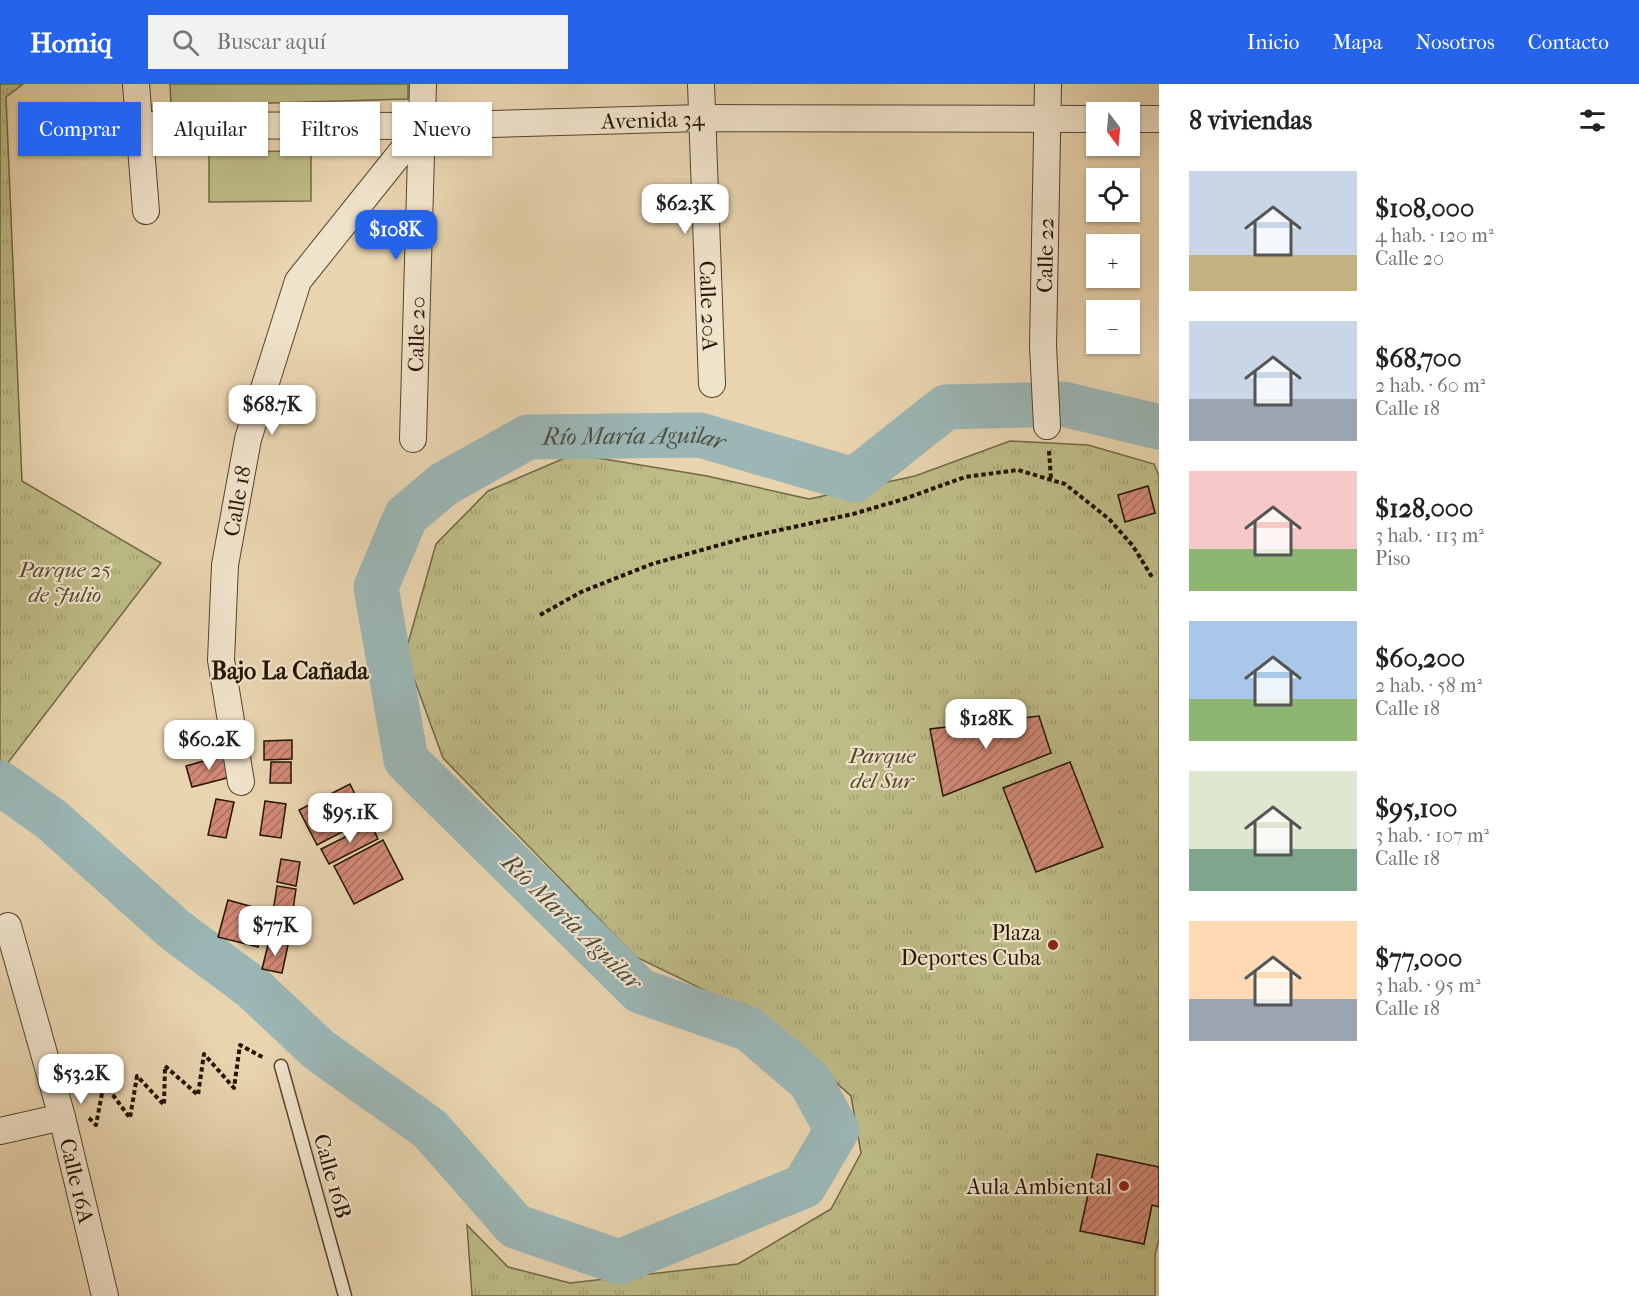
<!DOCTYPE html>
<html lang="es">
<head>
<meta charset="utf-8">
<style>
	body { margin:0; font-family:"IM FELL French Canon",serif; background:#f2f2f2; color:#222; height:100vh; display:flex; flex-direction:column; font-size:22px; white-space:nowrap }
	* { box-sizing:border-box; margin:0 }
	p { font-size:20px; color:#767676 }
	.icon { flex:none; width:33px; height:33px; fill:none; stroke:currentColor; stroke-width:2; stroke-linecap:round; stroke-linejoin:round }
	.map { position:relative; flex:1; overflow:hidden }
	.drawer { display:flex; flex-direction:column; background:#fff; width:480px }
	.drawer>* { flex:none }
	.guide { position:absolute; left:18px; top:18px; width:570px; height:54px; display:flex; gap:12px }
	.needle { width:39px; rotate:164deg }
	.controls { position:absolute; left:1086px; top:18px; display:grid; gap:12px }
	.controls a { display:grid; place-items:center; width:54px; height:54px; border-radius:0px; background:#fff; box-shadow:0 2px 4px #0004; font-size:30px }
	.price { position:absolute; translate:-50% -51px; padding:0 14px; border-radius:12px; background:#fff; color:#222; font-size:20px; line-height:39px; filter:drop-shadow(0 2px 3px #0008) }
	.price::after { content:''; position:absolute; left:50%; top:36px; width:18px; height:14px; margin-left:-9px; background:inherit; clip-path:polygon(0 0,100% 0,50% 100%) }
	.price.current { background:#2563eb; color:#fff }
	ul { padding:0; list-style:none }
	li { display:flex; align-items:center; gap:18px; height:150px; padding:0 30px }
	li span { display:grid; place-items:center; flex:none; width:168px; height:120px; border-radius:0px; color:#555 }
	li>.icon { margin-inline-start:auto }
	span .icon { width:72px; height:72px; fill:#fffc; stroke-width:1 }
	li b { font-size:26px }
	h2 { display:flex; justify-content:space-between; align-items:center; height:72px; padding:0 30px; font-size:26px }
	.chip { padding:0 21px; border-radius:0px; background:#fff; box-shadow:0 2px 4px #0004; font-size:21px; line-height:54px }
	.chip.current { background:#2563eb; color:#fff }
	header { display:flex; align-items:center; gap:36px; box-sizing:border-box; height:84px; padding:0 30px; background:#2563eb; color:#fff }
	header strong { font-size:28px }
	nav { display:flex; gap:33px; margin-inline-start:auto; font-size:21px }
	.search { width:420px; height:54px; background:#f2f2f2; display:flex; align-items:center; gap:15px; box-sizing:border-box; padding:0 21px; border-radius:0px; color:#767676; font-size:22px }
	main { display:flex; flex:1; min-height:0 }
	.map>svg:first-child { display:block }
	.grass { fill:#bdbb86; stroke:#706843; stroke-width:1.5 }
	.park { fill:url(#park-tufts); stroke:#706843; stroke-width:1.5 }
	.lines { fill:none; stroke-linecap:round; stroke-linejoin:round }
	.river { stroke:#9bb6b5; stroke-width:45 }
	.building { fill:url(#building-hatch); stroke:#241400; stroke-width:1.5 }
	.lane-casing { stroke:#55442c; stroke-width:15 }
	.street-casing { stroke:#55442c; stroke-width:28 }
	.path { stroke:#241400; stroke-width:4; stroke-dasharray:4.5 3; stroke-linecap:butt }
	.lane { stroke:#f0e3cb; stroke-width:12 }
	.street { stroke:#f0e3cb; stroke-width:26 }
	.poi-dot { fill:#8f2418; stroke:#f0e3cb; stroke-width:2 }
	.labels { text-anchor:middle; stroke-width:4.5; stroke-linejoin:round; paint-order:stroke }
	.street-label { font-size:22px; fill:#241400; stroke:#f0e3cb }
	.park-label { font-size:22px; font-style:italic; fill:#524628; stroke:#f0e3cb }
	.poi-label { font-size:22px; fill:#241400; stroke:#f0e3cb; text-anchor:end }
	.water-label { font-size:24px; font-style:italic; fill:#4e4d3f; stroke:#f0e3cb }
	.neighbourhood-label { font-size:24px; font-weight:bold; fill:#241400; stroke:#f0e3cb }
</style>
</head>
<body>
<header>
<strong>Homiq</strong>
<div class="search"><svg class="icon" aria-label="search" viewBox="0 0 24 24"><circle cx="10" cy="10" r="6"/><path d="M15 15l6 6"/></svg>Buscar aquí</div>
<nav><a>Inicio</a><a>Mapa</a><a>Nosotros</a><a>Contacto</a></nav>
</header>
<main>
<div class="map">
<svg width="1159" height="1212" viewBox="0 0 1159 1212">
	<defs>
		<pattern id="park-tufts" width="24" height="20" patternUnits="userSpaceOnUse" patternTransform="scale(1.5)"><rect width="24" height="20" fill="#bdbb86"/><path d="M3 7l-1-3M5 7V3M7 7l1-3M15 17l-1-3M17 17v-4M19 17l1-3" fill="none" stroke="#a2a072"/></pattern>
		<pattern id="building-hatch" width="6" height="6" patternUnits="userSpaceOnUse" patternTransform="scale(1.5)"><rect width="6" height="6" fill="#d28977"/><path d="M-1 1l2-2M0 6l6-6M5 7l2-2" fill="none" stroke="#aa6f5f"/></pattern>
	</defs>
	<rect width="100%" height="100%" fill="#e8d4af"/>
	<filter id="stains"><feTurbulence type="fractalNoise" baseFrequency=".00333" numOctaves="4"/><feColorMatrix values="0 0 0 0 .2 0 0 0 0 .09 0 0 0 0 .02 0 0 0 .5 -.17"/></filter>
	<radialGradient id="worn" r=".72"><stop offset=".6" stop-color="#630" stop-opacity="0"/><stop offset="1" stop-color="#630" stop-opacity=".3"/></radialGradient>
	<!-- grass -->
	<g class="grass">
		<path d="M170,0H408V15L171,22Z"/>
		<path d="M311,67V117L209,118V68Z"/>
	</g>
	<!-- park -->
	<g class="park">
		<path d="M0,0H23L6,13L22,397L161,479L0,689Z"/>
		<path d="M1010,357L1088,361L1154,380L1159,392V1156L1155,1170V1212H472L467,1141L508,1183L570,1199L738,1180L831,1125L861,1069L851,1012L766,936L636,873L443,674L405,570L436,460L488,407L574,370L707,392L809,415L915,392Z"/>
	</g>
	<g class="lines">
		<!-- river -->
		<path class="river" id="s1" d="M0,699L52,736L175,846L253,904L319,966L430,1045L515,1142L619,1178L804,1102L837,1046L810,997L749,945L640,907L406,676L376,503L406,432L444,400L528,353L700,351L854,396L946,323L1063,320L1159,343"/>
	</g>
	<!-- building -->
	<g class="building">
		<path d="M1148,402L1155,429L1125,438L1118,411Z"/>
		<path d="M1039,632L1051,669L943,712L930,645Z"/>
		<path d="M292,656V675L264,676V657Z"/>
		<path d="M225,671L231,693L192,703L186,682Z"/>
		<path d="M271,678H291V699H270Z"/>
		<path d="M1070,678L1103,763L1036,788L1003,704Z"/>
		<path d="M350,700L367,735L317,761L299,726Z"/>
		<path d="M216,715L234,718L226,754L208,751Z"/>
		<path d="M265,717L286,720L281,754L260,751Z"/>
		<path d="M371,740L378,755L329,780L321,765Z"/>
		<path d="M383,756L403,795L354,820L334,782Z"/>
		<path d="M281,775L300,778L296,802L277,798Z"/>
		<path d="M277,802L296,805L292,832L273,828Z"/>
		<path d="M228,816L267,827L258,863L218,853Z"/>
		<path d="M274,831L292,832L290,858L272,857Z"/>
		<path d="M269,857L288,861L282,889L262,885Z"/>
		<path d="M1097,1070L1159,1083V1123L1152,1121L1144,1160L1080,1147Z"/>
	</g>
	<g class="lines">
		<defs>
			<path id="lane" d="M281,982L345,1212"/>
			<g id="street">
				<path d="M136,0L146,127"/>
				<path id="s2" d="M701,0L712,300"/>
				<path d="M1130,35H1159"/>
				<path id="s3" d="M139,41L422,42L702,34L1096,35"/>
				<path id="s4" d="M1047,342L1043,262L1048,0"/>
				<path id="s5" d="M413,355L423,0"/>
				<path id="s6" d="M241,698L221,576L225,481L248,355L298,197L422,42"/>
				<path id="s7" d="M8,842L62,1033L105,1212"/>
				<path d="M0,1047L62,1033"/>
			</g>
		</defs>
		<!-- lane casing -->
		<use href="#lane" class="lane-casing"/>
		<!-- street casing -->
		<use href="#street" class="street-casing"/>
		<!-- path -->
		<g class="path">
			<path d="M1049,367L1051,395"/>
			<path d="M540,531L581,508L652,480L748,453L853,430L904,415L965,393L1018,386L1065,400L1109,435L1133,462L1152,493"/>
			<path d="M89,1034L96,1041L104,999L130,1034L137,992L164,1021L165,982L198,1011L204,970L234,1004L240,961L264,974"/>
		</g>
		<!-- lane -->
		<use href="#lane" class="lane"/>
		<!-- street -->
		<use href="#street" class="street"/>
	</g>
	<!-- markers -->
	<g class="poi-dot">
		<circle cx="1053" cy="861" r="6"/>
		<circle cx="1124" cy="1102" r="6"/>
	</g>
	<g class="labels">
		<!-- street labels -->
		<g class="street-label">
			<text dy="8" stroke="none"><textPath href="#s3" startOffset="514">Avenida 34</textPath></text>
			<text dy="8" stroke="none"><textPath href="#s4" startOffset="171">Calle 22</textPath></text>
			<text dy="8" stroke="none"><textPath href="#s2" startOffset="222">Calle 20A</textPath></text>
			<text dy="8" stroke="none"><textPath href="#s5" startOffset="105">Calle 20</textPath></text>
			<text dy="8" stroke="none"><textPath href="#s6" startOffset="284">Calle 18</textPath></text>
			<text transform="translate(333 1092) rotate(74)" y="8">Calle 16B</text>
			<text dy="8" stroke="none"><textPath href="#s7" startOffset="264">Calle 16A</textPath></text>
		</g>
		<!-- park labels -->
		<g class="park-label">
			<text x="65" y="493">Parque 25<tspan x="65" dy="25">de Julio</tspan></text>
			<text x="882" y="679">Parque<tspan x="882" dy="25">del Sur</tspan></text>
		</g>
		<!-- poi labels -->
		<g class="poi-label">
			<text x="1041" y="856">Plaza<tspan x="1041" dy="25">Deportes Cuba</tspan></text>
			<text x="1112" y="1110">Aula Ambiental</text>
		</g>
		<!-- water labels -->
		<g class="water-label">
			<text dy="8" stroke="none"><textPath href="#s1" startOffset="2142">Río María Aguilar</textPath></text>
			<text transform="translate(572 838) rotate(44)" y="8">Río María Aguilar</text>
		</g>
		<!-- neighbourhood labels -->
		<g class="neighbourhood-label">
			<text x="290" y="595">Bajo La Cañada</text>
		</g>
	</g>
	<rect width="100%" height="100%" filter="url(#stains)"/>
	<rect width="100%" height="100%" fill="url(#worn)"/>
</svg>
<div class="controls">
<a><svg class="needle" viewBox="-14 -14 28 28"><path d="M0-13l5 13h-10z" fill="#e53935"/><path d="M0 13l5-13h-10z" fill="#767676"/></svg></a>
<a><svg class="icon" aria-label="locate" viewBox="0 0 24 24"><circle cx="12" cy="12" r="6"/><path d="M12 2v4M12 18v4M2 12h4M18 12h4"/></svg></a>
<a>+</a>
<a>−</a>
</div>
<b class="price" style="left:685px;top:151px">$62.3K</b>
<b class="price current" style="left:396px;top:177px">$108K</b>
<b class="price" style="left:272px;top:352px">$68.7K</b>
<b class="price" style="left:986px;top:666px">$128K</b>
<b class="price" style="left:209px;top:687px">$60.2K</b>
<b class="price" style="left:350px;top:760px">$95.1K</b>
<b class="price" style="left:275px;top:873px">$77K</b>
<b class="price" style="left:81px;top:1021px">$53.2K</b>
<div class="guide">
<a class="chip current">Comprar</a>
<a class="chip">Alquilar</a>
<a class="chip">Filtros</a>
<a class="chip">Nuevo</a>
</div>
</div>
<section class="drawer">
<h2>8 viviendas<svg class="icon" aria-label="filters" viewBox="0 0 24 24"><path d="M4 7h16M4 17h16"/><circle cx="9" cy="7" r="2"/><circle cx="15" cy="17" r="2"/></svg></h2>
<ul>
<li><span style="background:linear-gradient(#c9d6e8 70%,#c2b280 0)"><svg class="icon" aria-label="home" viewBox="0 0 24 24"><path d="M3 11l9-7 9 7M6 9v11h12V9"/></svg></span><div><b>$108,000</b><p>4 hab. · 120 m²</p><p>Calle 20</p></div></li>
<li><span style="background:linear-gradient(#c9d6e8 65%,#9aa5b1 0)"><svg class="icon" aria-label="home" viewBox="0 0 24 24"><path d="M3 11l9-7 9 7M6 9v11h12V9"/></svg></span><div><b>$68,700</b><p>2 hab. · 60 m²</p><p>Calle 18</p></div></li>
<li><span style="background:linear-gradient(#f6c9c9 65%,#8fb573 0)"><svg class="icon" aria-label="home" viewBox="0 0 24 24"><path d="M3 11l9-7 9 7M6 9v11h12V9"/></svg></span><div><b>$128,000</b><p>3 hab. · 113 m²</p><p>Piso</p></div></li>
<li><span style="background:linear-gradient(#a9c7e8 65%,#8fb573 0)"><svg class="icon" aria-label="home" viewBox="0 0 24 24"><path d="M3 11l9-7 9 7M6 9v11h12V9"/></svg></span><div><b>$60,200</b><p>2 hab. · 58 m²</p><p>Calle 18</p></div></li>
<li><span style="background:linear-gradient(#dfe7d0 65%,#7fa58c 0)"><svg class="icon" aria-label="home" viewBox="0 0 24 24"><path d="M3 11l9-7 9 7M6 9v11h12V9"/></svg></span><div><b>$95,100</b><p>3 hab. · 107 m²</p><p>Calle 18</p></div></li>
<li><span style="background:linear-gradient(#ffd9b3 65%,#9aa5b1 0)"><svg class="icon" aria-label="home" viewBox="0 0 24 24"><path d="M3 11l9-7 9 7M6 9v11h12V9"/></svg></span><div><b>$77,000</b><p>3 hab. · 95 m²</p><p>Calle 18</p></div></li>
</ul>
</section>
</main>
</body>
</html>
